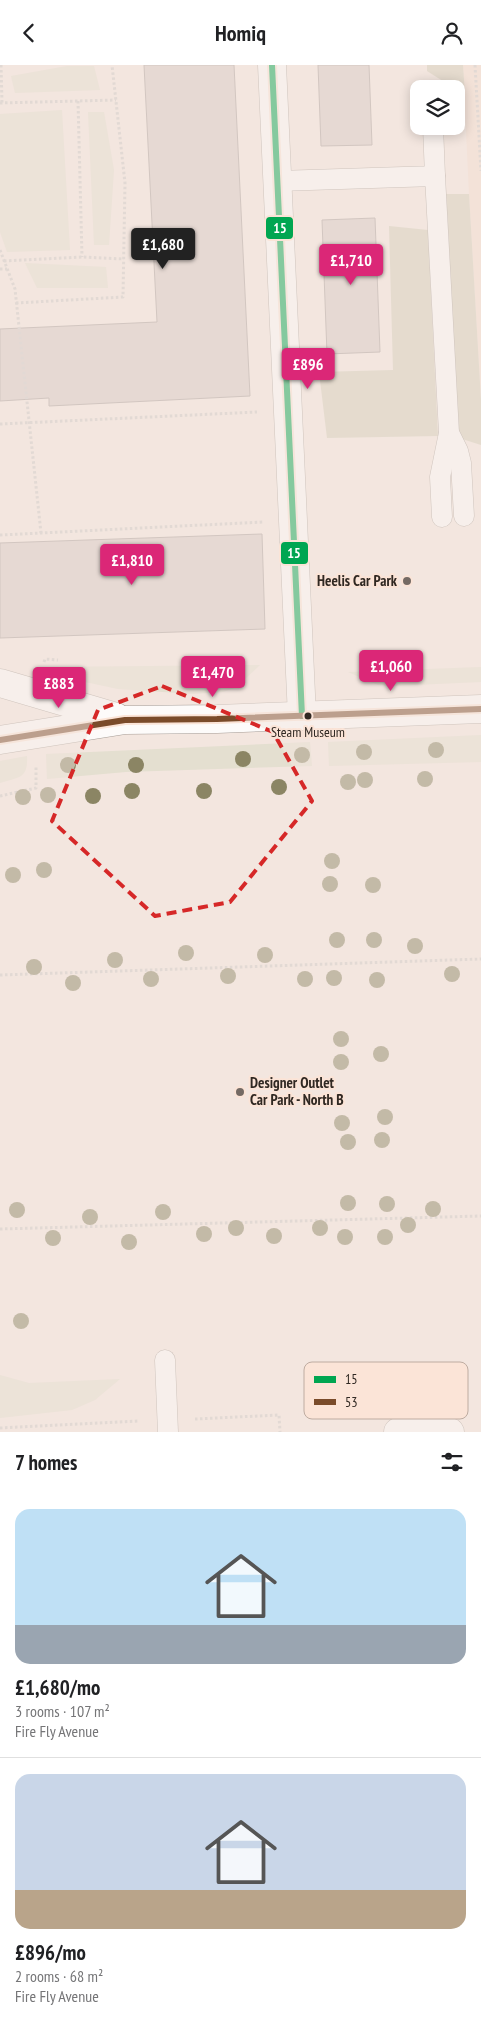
<!DOCTYPE html>
<html lang="en">
<head>
<meta charset="utf-8">
<style>
	body { margin:0; font-family:"PT Sans Narrow",sans-serif; background:#f2f2f2; color:#202124; height:100vh; display:flex; flex-direction:column; font-size:19px; white-space:nowrap }
	* { box-sizing:border-box; margin:0 }
	p { font-size:16px; color:#757577 }
	.icon { flex:none; width:28px; height:28px; fill:none; stroke:currentColor; stroke-width:2; stroke-linecap:round; stroke-linejoin:round }
	.map { position:relative; height:1367px; overflow:hidden }
	.drawer { display:flex; flex-direction:column; background:#fff; flex:1 }
	.drawer>* { flex:none }
	.buttons { position:absolute; left:410px; top:15px; display:grid; gap:10px }
	.buttons a { display:grid; place-items:center; width:55px; height:55px; border-radius:10px; background:#fff; box-shadow:0 2px 12px #0003; font-size:25px }
	.price { position:absolute; translate:-50% -42px; padding:0 11px; border-radius:5px; background:#db2777; color:#fff; font-size:16px; line-height:32px; filter:drop-shadow(0 1px 2px #0008) }
	.price::after { content:''; position:absolute; left:50%; top:30px; width:15px; height:11px; margin-left:-8px; background:inherit; clip-path:polygon(0 0,100% 0,50% 100%) }
	.price.selected { background:#222; color:#fff }
	ul { padding:0; list-style:none }
	li { display:grid; align-content:center; gap:10px; height:265px; padding:0 15px }
	li+li { border-top:1px solid #e0e0e0 }
	li span { display:grid; place-items:center; height:155px; border-radius:15px; color:#555 }
	li>.icon { margin-inline-start:auto }
	span .icon { width:90px; height:90px; fill:#fffc; stroke-width:1 }
	li b { font-size:21px }
	h2 { display:flex; justify-content:space-between; align-items:center; height:60px; padding:0 15px; font-size:21px }
	header { display:flex; justify-content:space-between; align-items:center; height:65px; padding:0 15px; background:#fff; font-size:22px; font-weight:700 }
	.map>svg:first-child { display:block }
	.built { fill:#f3ddd0 }
	.green { fill:#e4dfd0 }
	.forest { fill:#d4cfbb }
	.building { fill:#d7cac6; stroke:#aca19d }
	.lines { fill:none; stroke-linecap:round; stroke-linejoin:round }
	.service-casing { stroke:#a59c96; stroke-width:21 }
	.minor-casing { stroke:#a59c96; stroke-width:29 }
	.secondary-casing { stroke:#a59c96; stroke-width:29 }
	.path { stroke:#cecbc8; stroke-width:3; stroke-dasharray:2.5 2.5; stroke-linecap:butt }
	.service { stroke:#fdfbfa; stroke-width:20 }
	.minor { stroke:#fdfbfa; stroke-width:28 }
	.secondary { stroke:#fdfbfa; stroke-width:28 }
	.bus-1-casing { stroke:#fbe4d7; stroke-width:10 }
	.bus-2-casing { stroke:#fbe4d7; stroke-width:10 }
	.bus-1 { stroke:#00a651; stroke-width:6 }
	.bus-2 { stroke:#7a4b2a; stroke-width:6 }
	.tree { fill:#8b8564 }
	.marked { fill:none; stroke:#d62828; stroke-width:4; stroke-dasharray:10 6; stroke-linejoin:round }
	.poi-dot { fill:#746a64; stroke:#fbe4d7; stroke-width:2 }
	.bus-dot { fill:#302822; stroke:#fbe4d7; stroke-width:2 }
	.labels { text-anchor:middle; stroke-width:4; stroke-linejoin:round; paint-order:stroke }
	.bus-label { font-size:14px; fill:#302822; stroke:#fbe4d7 }
	.poi-label { font-size:15px; font-weight:bold; fill:#302822; stroke:#fbe4d7; text-anchor:end }
	.key { fill:#fbe4d7; stroke:#beaca1; stroke-width:1 }
	.key-label { font-size:14px; fill:#302822 }
	.line-badge { stroke:#fbe4d7; stroke-width:2 }
	.badge-label { font-size:14px; text-anchor:middle; font-weight:bold; fill:#fff }
</style>
</head>
<body>
<header><svg class="icon" aria-label="back" viewBox="0 0 24 24"><path d="M15 5l-7 7 7 7"/></svg>Homiq<svg class="icon" aria-label="person" viewBox="0 0 24 24"><circle cx="12" cy="8" r="4"/><path d="M4 21q1-7 8-7t8 7"/></svg></header>
<div class="map">
<svg width="481" height="1367" viewBox="0 0 481 1367">
	<rect width="100%" height="100%" fill="#f3e6df"/>
	<!-- built -->
	<path class="built" d="M463,0H481V335L469,129Z"/>
	<!-- green -->
	<g class="green">
		<path d="M67,1H94L100,25L15,28L11,11Z"/>
		<path d="M62,45L70,185L7,187L0,167V49Z"/>
		<path d="M88,47H104L114,105L109,180H94Z"/>
		<path d="M25,198L106,202L108,223H37Z"/>
		<path d="M260,600L243,616L234,623L223,627L192,629L118,624L48,609L43,605L47,602Z"/>
		<path d="M481,602V617L391,621L378,620L348,607Z"/>
		<path d="M481,670V697L329,701L328,677Z"/>
		<path d="M310,677L312,701L126,707L47,714L46,689Z"/>
		<path d="M27,691C28,714 19,712 0,718V696Z"/>
		<path d="M0,1310L29,1318L120,1314L95,1335L72,1345L0,1353Z"/>
	</g>
	<!-- forest -->
	<g class="forest">
		<path d="M427,0H463L465,30L427,6Z"/>
		<path d="M446,129H469L481,335V380L459,373Z"/>
		<path d="M389,161L428,165L438,371L327,373L319,307L393,305Z"/>
	</g>
	<!-- building -->
	<g class="building">
		<path d="M144,0H234L250,331L49,341V333L0,336V264L157,257Z"/>
		<path d="M318,0H369L372,80L321,81Z"/>
		<path d="M375,153L380,287L327,289L322,155Z"/>
		<path d="M262,469L265,564L0,573V478Z"/>
	</g>
	<g class="lines">
		<defs>
			<g id="service">
				<path d="M435,111L449,368L458,386L461,398L464,451"/>
				<path d="M278,116L435,111L433,61"/>
				<path d="M442,452L440,412L449,368"/>
				<path d="M165,1295L168,1367"/>
			</g>
			<g id="minor">
				<path d="M272,0L302,651"/>
				<path d="M398,1367L437,1365L450,1367"/>
			</g>
			<g id="secondary">
				<path d="M0,618L116,652"/>
				<path d="M0,675L125,655L217,654L481,644"/>
			</g>
		</defs>
		<!-- service casing -->
		<use href="#service" class="service-casing"/>
		<!-- minor casing -->
		<use href="#minor" class="minor-casing"/>
		<!-- secondary casing -->
		<use href="#secondary" class="secondary-casing"/>
		<!-- path -->
		<g class="path">
			<path d="M1,0L2,38"/>
			<path d="M475,0L481,106"/>
			<path d="M78,36L82,192"/>
			<path d="M0,38L116,35"/>
			<path d="M0,185L15,224L41,468"/>
			<path d="M4,196L82,192L124,194"/>
			<path d="M0,204H7"/>
			<path d="M16,238L123,232L125,118L112,0"/>
			<path d="M0,359L257,347"/>
			<path d="M0,470L263,457"/>
			<path d="M44,597L45,594L58,595"/>
			<path d="M0,731L36,723V701"/>
			<path d="M0,910L481,894"/>
			<path d="M0,1164L481,1151"/>
			<path d="M195,1354L279,1350L280,1367"/>
			<path d="M0,1363L139,1356"/>
		</g>
		<!-- service -->
		<use href="#service" class="service"/>
		<!-- minor -->
		<use href="#minor" class="minor"/>
		<!-- secondary -->
		<use href="#secondary" class="secondary"/>
		<defs>
			<path id="bus-1" d="M272,0L302,651"/>
			<path id="bus-2" d="M0,675L125,655L217,654L481,644"/>
		</defs>
		<!-- bus-1 casing -->
		<use href="#bus-1" class="bus-1-casing"/>
		<!-- bus-2 casing -->
		<use href="#bus-2" class="bus-2-casing"/>
		<!-- bus-1 -->
		<use href="#bus-1" class="bus-1"/>
		<!-- bus-2 -->
		<use href="#bus-2" class="bus-2"/>
	</g>
	<!-- trees -->
	<g class="tree">
		<circle cx="436" cy="685" r="8"/>
		<circle cx="364" cy="687" r="8"/>
		<circle cx="302" cy="690" r="8"/>
		<circle cx="243" cy="694" r="8"/>
		<circle cx="68" cy="700" r="8"/>
		<circle cx="136" cy="700" r="8"/>
		<circle cx="425" cy="714" r="8"/>
		<circle cx="365" cy="715" r="8"/>
		<circle cx="348" cy="717" r="8"/>
		<circle cx="279" cy="722" r="8"/>
		<circle cx="132" cy="726" r="8"/>
		<circle cx="204" cy="726" r="8"/>
		<circle cx="48" cy="730" r="8"/>
		<circle cx="93" cy="731" r="8"/>
		<circle cx="23" cy="732" r="8"/>
		<circle cx="332" cy="796" r="8"/>
		<circle cx="44" cy="805" r="8"/>
		<circle cx="13" cy="810" r="8"/>
		<circle cx="330" cy="819" r="8"/>
		<circle cx="373" cy="820" r="8"/>
		<circle cx="337" cy="875" r="8"/>
		<circle cx="374" cy="875" r="8"/>
		<circle cx="415" cy="881" r="8"/>
		<circle cx="186" cy="888" r="8"/>
		<circle cx="265" cy="890" r="8"/>
		<circle cx="115" cy="895" r="8"/>
		<circle cx="34" cy="902" r="8"/>
		<circle cx="452" cy="909" r="8"/>
		<circle cx="228" cy="911" r="8"/>
		<circle cx="334" cy="913" r="8"/>
		<circle cx="151" cy="914" r="8"/>
		<circle cx="305" cy="914" r="8"/>
		<circle cx="377" cy="915" r="8"/>
		<circle cx="73" cy="918" r="8"/>
		<circle cx="341" cy="974" r="8"/>
		<circle cx="381" cy="989" r="8"/>
		<circle cx="341" cy="997" r="8"/>
		<circle cx="385" cy="1052" r="8"/>
		<circle cx="342" cy="1058" r="8"/>
		<circle cx="382" cy="1075" r="8"/>
		<circle cx="348" cy="1077" r="8"/>
		<circle cx="348" cy="1138" r="8"/>
		<circle cx="387" cy="1139" r="8"/>
		<circle cx="433" cy="1144" r="8"/>
		<circle cx="17" cy="1145" r="8"/>
		<circle cx="163" cy="1147" r="8"/>
		<circle cx="90" cy="1152" r="8"/>
		<circle cx="408" cy="1160" r="8"/>
		<circle cx="236" cy="1163" r="8"/>
		<circle cx="320" cy="1163" r="8"/>
		<circle cx="204" cy="1169" r="8"/>
		<circle cx="274" cy="1171" r="8"/>
		<circle cx="345" cy="1172" r="8"/>
		<circle cx="385" cy="1172" r="8"/>
		<circle cx="53" cy="1173" r="8"/>
		<circle cx="129" cy="1177" r="8"/>
		<circle cx="21" cy="1256" r="8"/>
	</g>
	<!-- marked area -->
	<path d="M0 0H481V1367H0ZM162,621L273,667L312,736L230,837L155,851L52,756L98,645Z" fill="#f3e6df" fill-opacity=".55" fill-rule="evenodd"/>
	<path class="marked" d="M162,621L273,667L312,736L230,837L155,851L52,756L98,645Z"/>
	<!-- markers -->
	<g class="poi-dot">
		<circle cx="407" cy="516" r="5"/>
		<circle cx="240" cy="1027" r="5"/>
	</g>
	<circle class="bus-dot" cx="308" cy="651" r="4.5"/>
	<g class="labels">
		<!-- bus labels -->
		<g class="bus-label">
			<text x="308" y="672">Steam Museum</text>
		</g>
		<!-- poi labels -->
		<g class="poi-label">
			<text x="397" y="521">Heelis Car Park</text>
			<text x="250" y="1023" text-anchor="start">Designer Outlet<tspan x="250" dy="17">Car Park - North B</tspan></text>
		</g>
	</g>
	<!-- legend -->
	<rect x="304" y="1297" width="164" height="57" rx="8" class="key"/>
	<rect x="314" y="1311" width="22" height="7" fill="#00a651"/>
	<rect x="314" y="1334" width="22" height="6" fill="#7a4b2a"/>
	<g class="key-label">
		<text x="345" y="1319">15</text>
		<text x="345" y="1342">53</text>
	</g>
	<g class="line-badge">
		<rect x="265" y="151" width="29" height="24" rx="5" fill="#00a651"/>
		<rect x="280" y="476" width="29" height="24" rx="5" fill="#00a651"/>
	</g>
	<g class="badge-label">
		<text x="280" y="168">15</text>
		<text x="294" y="493">15</text>
	</g>
</svg>
<div class="buttons">
<a><svg class="icon" aria-label="layers" viewBox="0 0 24 24"><path d="M12 4l9 5-9 5-9-5zM3 14l9 5 9-5"/></svg></a>
</div>
<b class="price selected" style="left:163px;top:205px">£1,680</b>
<b class="price" style="left:351px;top:221px">£1,710</b>
<b class="price" style="left:308px;top:325px">£896</b>
<b class="price" style="left:132px;top:521px">£1,810</b>
<b class="price" style="left:391px;top:627px">£1,060</b>
<b class="price" style="left:213px;top:633px">£1,470</b>
<b class="price" style="left:59px;top:644px">£883</b>
</div>
<section class="drawer">
<h2>7 homes<svg class="icon" aria-label="filters" viewBox="0 0 24 24"><path d="M4 7h16M4 17h16"/><circle cx="9" cy="7" r="2"/><circle cx="15" cy="17" r="2"/></svg></h2>
<ul>
<li><span style="background:linear-gradient(#bfe0f5 75%,#9aa5b1 0)"><svg class="icon" aria-label="home" viewBox="0 0 24 24"><path d="M3 11l9-7 9 7M6 9v11h12V9"/></svg></span><div><b>£1,680/mo</b><p>3 rooms · 107 m²</p><p>Fire Fly Avenue</p></div></li>
<li><span style="background:linear-gradient(#c9d6e8 75%,#b9a48a 0)"><svg class="icon" aria-label="home" viewBox="0 0 24 24"><path d="M3 11l9-7 9 7M6 9v11h12V9"/></svg></span><div><b>£896/mo</b><p>2 rooms · 68 m²</p><p>Fire Fly Avenue</p></div></li>
</ul>
</section>
</body>
</html>
